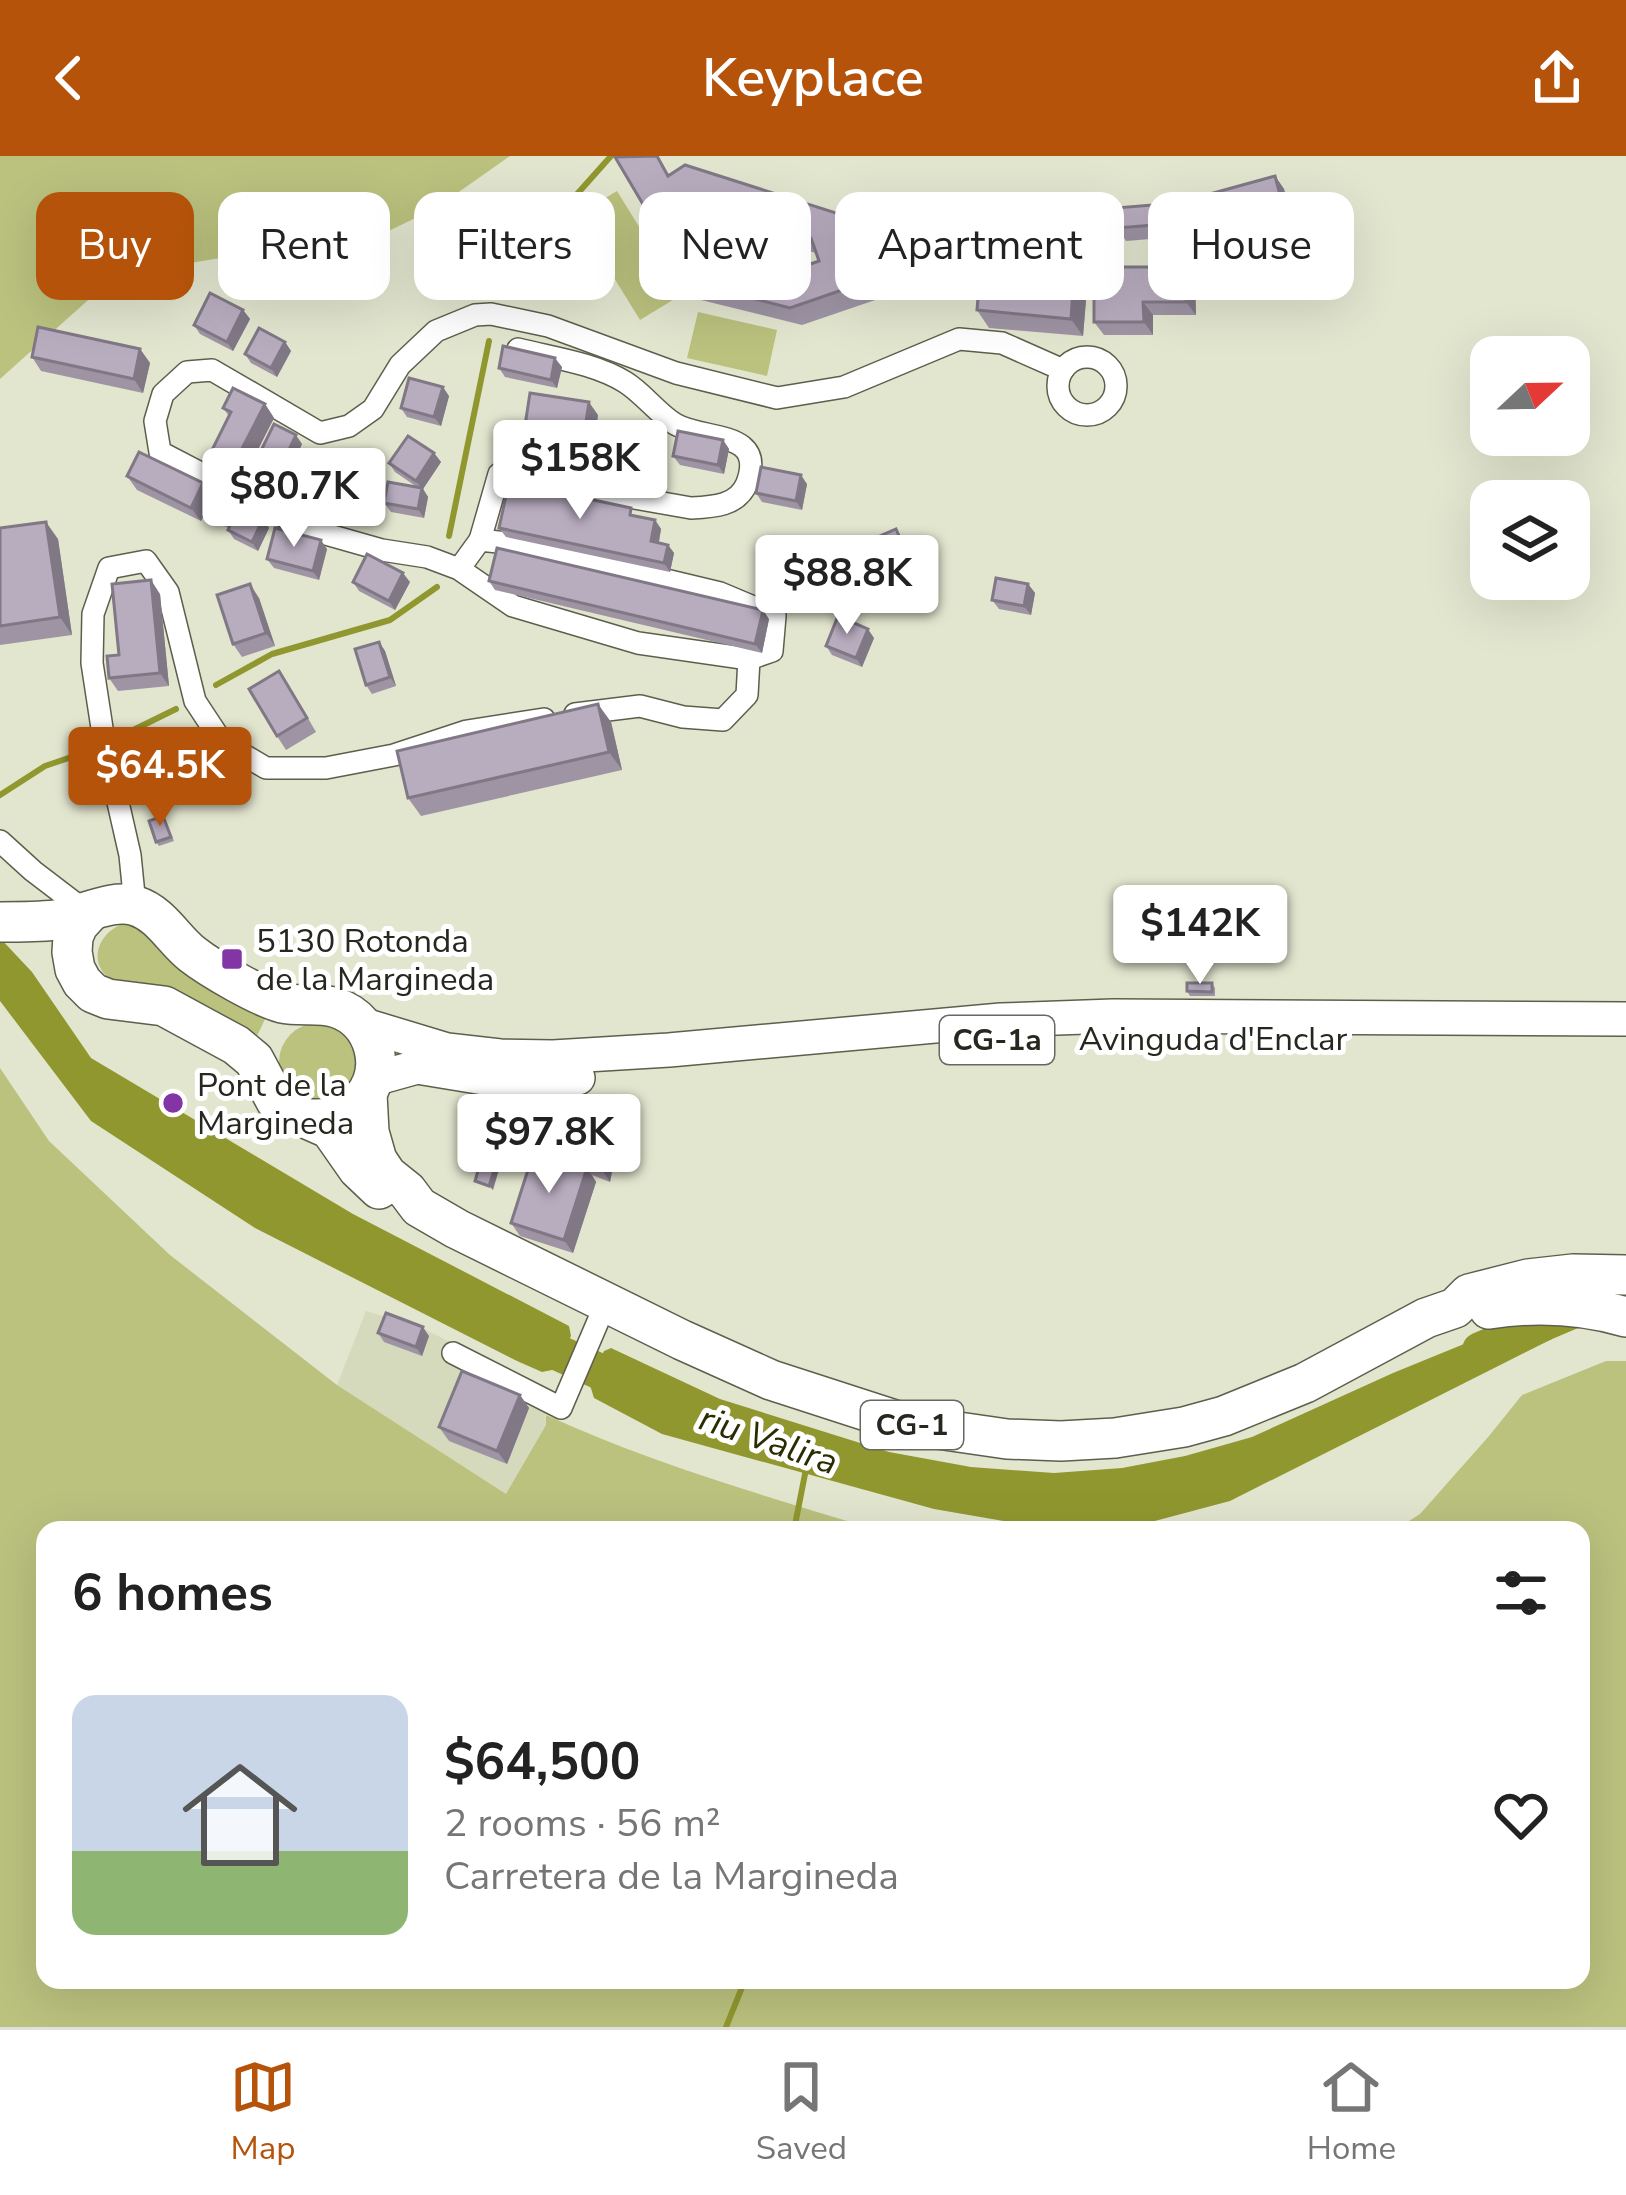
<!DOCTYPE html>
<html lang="en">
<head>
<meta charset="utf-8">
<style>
	body { margin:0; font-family:"Nunito Sans",sans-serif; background:#f2f2f2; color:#222; height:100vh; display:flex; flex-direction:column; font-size:45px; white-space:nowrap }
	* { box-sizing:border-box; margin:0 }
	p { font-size:39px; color:#767676 }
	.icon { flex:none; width:66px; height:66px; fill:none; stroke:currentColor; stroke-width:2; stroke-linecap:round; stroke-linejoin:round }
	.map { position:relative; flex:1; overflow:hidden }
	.side { position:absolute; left:36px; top:1365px; width:1554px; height:468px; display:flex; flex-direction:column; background:#fff; border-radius:24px; box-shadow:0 12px 48px #0002 }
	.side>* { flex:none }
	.guide { position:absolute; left:36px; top:36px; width:1554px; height:108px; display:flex; gap:24px }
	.needle { width:78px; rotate:68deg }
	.fabs { position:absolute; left:1470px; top:180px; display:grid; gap:24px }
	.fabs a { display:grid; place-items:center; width:120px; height:120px; border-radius:24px; background:#fff; box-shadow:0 12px 48px #0002; font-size:60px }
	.price { position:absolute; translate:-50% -102px; padding:0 27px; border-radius:12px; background:#fff; color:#222; font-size:39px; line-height:78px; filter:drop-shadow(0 3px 6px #0008) }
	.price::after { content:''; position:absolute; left:50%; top:72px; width:36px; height:27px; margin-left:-18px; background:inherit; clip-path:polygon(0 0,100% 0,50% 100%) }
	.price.selected { background:#b45309; color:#fff }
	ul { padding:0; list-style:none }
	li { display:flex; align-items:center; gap:36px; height:300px; padding:0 36px }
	li span { display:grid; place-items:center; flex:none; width:336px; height:240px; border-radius:24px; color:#555 }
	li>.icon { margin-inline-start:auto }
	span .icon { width:144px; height:144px; fill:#fffc; stroke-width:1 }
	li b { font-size:51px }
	h2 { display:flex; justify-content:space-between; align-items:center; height:144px; padding:0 36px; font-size:51px }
	.pill { padding:0 42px; border-radius:24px; background:#fff; box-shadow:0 12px 48px #0002; font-size:42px; line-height:108px }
	.pill.selected { background:#b45309; color:#fff }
	header { display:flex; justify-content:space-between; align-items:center; height:156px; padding:0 36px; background:#b45309; color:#fff; font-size:54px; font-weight:600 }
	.tabs { display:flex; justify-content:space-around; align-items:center; height:168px; border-top:3px solid #e0e0e0; background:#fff; font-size:33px; color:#767676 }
	.tabs a { display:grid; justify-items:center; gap:6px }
	.tabs .selected { color:#b45309 }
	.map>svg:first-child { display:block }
	.built { fill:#d6dabd }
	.green { fill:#bbc27e }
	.water { fill:#91972f }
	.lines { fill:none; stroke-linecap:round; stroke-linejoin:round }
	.stream { stroke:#91972f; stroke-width:6 }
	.river { stroke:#91972f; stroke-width:36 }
	.street-casing { stroke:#5d5f4c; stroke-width:24 }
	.primary-casing { stroke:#5d5f4c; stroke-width:36 }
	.highway-casing { stroke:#5d5f4c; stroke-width:42 }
	.street { stroke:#fff; stroke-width:21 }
	.primary { stroke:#fff; stroke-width:33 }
	.highway { stroke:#fff; stroke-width:39 }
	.wall { fill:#9e94a4; fill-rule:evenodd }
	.shaded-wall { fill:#817886 }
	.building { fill:#b8acbf; stroke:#817886; stroke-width:3; fill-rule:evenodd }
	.poi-dot { fill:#8435a5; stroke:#fff; stroke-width:4.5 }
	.labels { text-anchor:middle; stroke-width:10; stroke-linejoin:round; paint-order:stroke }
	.shield { fill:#fff; stroke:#676862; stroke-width:3 }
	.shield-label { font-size:30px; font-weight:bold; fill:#26271f }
	.poi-label { font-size:33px; fill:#26271f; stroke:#fff; text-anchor:start }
	.street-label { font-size:33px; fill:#26271f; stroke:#fff }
	.water-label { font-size:36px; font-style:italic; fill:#2a2d01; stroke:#fff }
</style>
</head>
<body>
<header><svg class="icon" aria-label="back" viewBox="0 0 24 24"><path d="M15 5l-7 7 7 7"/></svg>Keyplace<svg class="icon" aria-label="share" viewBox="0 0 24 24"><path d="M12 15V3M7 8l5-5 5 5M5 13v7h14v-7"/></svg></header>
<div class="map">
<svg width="1626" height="1871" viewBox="0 0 1626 1871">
	<rect width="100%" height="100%" fill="#e3e6cf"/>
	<!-- built -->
	<path class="built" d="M366,1155L420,1171L543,1232L546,1269L507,1339L337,1229Z"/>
	<!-- green -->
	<g class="green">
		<path d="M0,0H510L436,52L337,100L227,101L116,119L0,223Z"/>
		<path d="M617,35L681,139L640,164L576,60Z"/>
		<path d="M698,156L777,174L767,220L687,202Z"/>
		<path d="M130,766L267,859L257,880C236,866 206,847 182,838C162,831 136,835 116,826C84,811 97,772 130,766Z"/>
		<circle cx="318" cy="906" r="39"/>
		<path d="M0,912L49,985L170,1099L337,1229L506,1338L546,1269V1259C653,1308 765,1340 877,1374H45V1824H1581V1374H1395L1420,1358L1489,1280L1522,1239L1606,1205H1626V1871H0Z"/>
	</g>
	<!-- water -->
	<g class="water">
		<path d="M0,782L32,816L91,902L353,1058L569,1170L571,1180L552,1214L542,1216L517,1205L255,1072L91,965L0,845Z"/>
		<path d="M1568,1171L1550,1179L1552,1183L1230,1345L1121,1374H1055L934,1353L662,1278L594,1242L589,1226L604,1195L611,1192L720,1243L889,1296L971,1311L1054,1317L1122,1312L1185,1300L1252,1281L1393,1217L1486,1179Z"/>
	</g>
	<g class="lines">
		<!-- stream -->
		<g class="stream">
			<path d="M504,134L529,92L611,0"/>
			<path d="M449,380L489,185"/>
			<path d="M216,529L272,498L390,464L437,431"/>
			<path d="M119,581L176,553"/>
			<path d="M0,639L45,610L86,596"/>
			<path d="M794,1374L806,1313"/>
			<path d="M726,1871L745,1824"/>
		</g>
		<!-- river -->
		<g class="river">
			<path d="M519,1179L638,1233"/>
			<path d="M1480,1194L1584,1150"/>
		</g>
		<defs>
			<g id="street">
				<circle cx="1087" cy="230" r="29"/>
				<path d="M480,384L499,318L691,352C713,351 738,350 747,327C767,273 703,285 675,268C657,257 643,237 625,226C594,207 553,202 518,193"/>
				<path d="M459,413L480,384L515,388L720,437L775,460L772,495L749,503L638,487L513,450L459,413L427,401L382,394L308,373L160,296L155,265L163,238L187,216L212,214L320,277L349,270L373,253L400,209L436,175L475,159L491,158L548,170L676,217L777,242L844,231L959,183L1002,187L1063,214"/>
				<path d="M575,558L640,550L683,561L723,564L747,539L749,503"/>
				<path d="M0,685L33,715L88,757"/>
				<path d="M135,749L130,699L104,585L92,507L93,458L109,412L146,405L168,436L195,545L222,586L266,612H326L394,599L467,575L544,563"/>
				<path d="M453,1197L561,1252L605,1149"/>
			</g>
			<g id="primary">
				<path d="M361,868L447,894L500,900L553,901L669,894L1001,864L1113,860L1626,863"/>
				<path d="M374,923L417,911L502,925L578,922"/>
			</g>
			<g id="highway">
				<path d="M89,757L78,769L73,781L72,796L75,813L82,826L93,837L108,843L164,850L236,889L254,904L276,945L289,955L330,973L358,1013L379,1033"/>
				<path d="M0,766C18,766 37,766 56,764C82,760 112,742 136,750C161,758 173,783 192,798C211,813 260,841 282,847C300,851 320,846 337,852C375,865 388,913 362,943C350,958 332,964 312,963"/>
				<path d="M367,938L369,976L377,1004L387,1019L407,1035L419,1051L457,1073L682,1184L771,1224L910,1269L1007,1283L1061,1285L1115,1282L1184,1271L1224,1260L1305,1227L1426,1162L1455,1152L1469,1138L1528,1123L1573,1118L1626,1119"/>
				<path d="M1489,1153C1535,1146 1581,1148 1626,1161"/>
			</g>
		</defs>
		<!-- street casing -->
		<use href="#street" class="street-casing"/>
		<!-- primary casing -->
		<use href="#primary" class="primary-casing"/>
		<!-- highway casing -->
		<use href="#highway" class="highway-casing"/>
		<!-- street -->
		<use href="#street" class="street"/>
		<!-- primary -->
		<use href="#primary" class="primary"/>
		<!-- highway -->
		<use href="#highway" class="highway"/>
	</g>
	<!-- wall -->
	<g class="wall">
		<path d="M615,1L670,18L873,69L882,93L884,92L896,110L900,126L883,132L887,140L802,169L701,144ZM720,64L725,65L719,99L696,95L690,86ZM786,89L816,97L819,105L785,117H781Z"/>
		<path d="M1275,20L1284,33L1289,52L1188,80L1126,85L1117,72L1177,47Z"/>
		<path d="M1098,56L1104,65L1102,83L1021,74L1015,65Z"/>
		<path d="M1075,102L1088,120L1083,180L989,172L977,154Z"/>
		<path d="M1195,124L1196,159H1153V179H1104L1094,166Z"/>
		<path d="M243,154L250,163L233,195L200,178L194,169Z"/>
		<path d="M285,186L291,195L277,221L251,207L245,198Z"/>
		<path d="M140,193L150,207L143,237L41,215L32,201Z"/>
		<path d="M562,211L557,232L505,221L499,212Z"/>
		<path d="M449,240L441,270L407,261L401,252Z"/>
		<path d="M265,248L274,262L245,319L222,307L212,294L229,260L223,252Z"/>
		<path d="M598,259L590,311L531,302L522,289Z"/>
		<path d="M723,284L729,293L724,318L680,309L673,300Z"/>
		<path d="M302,288L280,335L257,324L251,315Z"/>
		<path d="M434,297L441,306L423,333L428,341L424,362L391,356L384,347L417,331L395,316L389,307Z"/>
		<path d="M352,307L355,311L378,314L385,323L376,359L353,353L346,344L350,331L326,321L320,312Z"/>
		<path d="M127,320L213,341L201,365L137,334Z"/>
		<path d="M329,328L335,336L330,360L311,356L305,347Z"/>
		<path d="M807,328L802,354L762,346L756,337Z"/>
		<path d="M216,360L263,363L269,372L258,395L234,383L228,374L229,372L223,369Z"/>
		<path d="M636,360L655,364L661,373L659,387L668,389L674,397L670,416L506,381L499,372Z"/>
		<path d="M0,372L58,383L72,479L0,489Z"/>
		<path d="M902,382L922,429L906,435L900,426Z"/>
		<path d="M327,393L319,424L274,412L267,403Z"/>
		<path d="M489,425L769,463L762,497L495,434Z"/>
		<path d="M353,426H410L395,454L359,435Z"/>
		<path d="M1028,428L1035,437L1031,459L999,453L992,444Z"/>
		<path d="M160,438L169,530L118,535L109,522L119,499Z"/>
		<path d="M259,442L275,490L242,501L233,488Z"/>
		<path d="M874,482L862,511L832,499L826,490Z"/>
		<path d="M379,486L385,495L396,530L372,538L366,529Z"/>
		<path d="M288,528L316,576L286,594L277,580Z"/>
		<path d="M611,566L622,614L421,660L408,642Z"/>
		<path d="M163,660L174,685L159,690L156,686Z"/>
		<path d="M1212,827L1215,832V840H1190L1187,835Z"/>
		<path d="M610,966L619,979L610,1026L592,1019L596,1026L573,1097L520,1080L511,1067L541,997L535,989Z"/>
		<path d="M378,1177L429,1180L422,1200L384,1186Z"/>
		<path d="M520,1239L529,1252L507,1308L449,1285L439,1271Z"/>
	</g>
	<!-- shaded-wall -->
	<g class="shaded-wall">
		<path d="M1275,20L1284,33L1289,52L1280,39Z"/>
		<path d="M861,52L873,69L884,98L872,80Z"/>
		<path d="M1098,56L1104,65L1102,83L1096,74Z"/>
		<path d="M774,71L786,89L778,132L766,114Z"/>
		<path d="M884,92L896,110L900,126L888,108Z"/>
		<path d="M1075,102L1088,120L1083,180L1071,163Z"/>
		<path d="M1186,111L1195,124L1196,159L1186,146Z"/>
		<path d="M1143,146L1153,159V179L1144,166Z"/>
		<path d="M243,154L250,163L233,195L227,186Z"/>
		<path d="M285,186L291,195L277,221L271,212Z"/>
		<path d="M140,193L150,207L143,237L134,223Z"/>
		<path d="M555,202L562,211L557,232L551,224Z"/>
		<path d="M443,231L449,240L441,270L434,261Z"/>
		<path d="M589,246L598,259L590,311L581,298Z"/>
		<path d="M265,248L274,262L245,319L235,306Z"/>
		<path d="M296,279L302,288L280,335L274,326Z"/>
		<path d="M723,284L729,293L724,318L718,309Z"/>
		<path d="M434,297L441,306L423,333L428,341L424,362L418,353L422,333L416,325Z"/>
		<path d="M352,307L358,316L351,332L345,323Z"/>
		<path d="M378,314L385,323L376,359L369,350Z"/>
		<path d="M801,319L807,328L802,354L796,345Z"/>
		<path d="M203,327L213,341L201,365L191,352Z"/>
		<path d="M329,328L335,336L330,360L323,351Z"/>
		<path d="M263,363L269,372L258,395L252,386Z"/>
		<path d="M655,364L661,373L657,394L651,385Z"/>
		<path d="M46,366L58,383L72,479L60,461Z"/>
		<path d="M896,373L902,382L922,429L916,420Z"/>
		<path d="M321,384L327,393L319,424L313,415Z"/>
		<path d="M668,389L674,397L670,416L664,407Z"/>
		<path d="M403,417L410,426L395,454L389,445Z"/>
		<path d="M151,424L160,438L169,530L160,517Z"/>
		<path d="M250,428L259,442L275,490L266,477Z"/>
		<path d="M1028,428L1035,437L1031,459L1024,450Z"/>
		<path d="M763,454L769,463L762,497L755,488Z"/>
		<path d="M868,473L874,482L862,511L856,502Z"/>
		<path d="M379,486L385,495L396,530L390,521Z"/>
		<path d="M598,548L611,566L622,614L609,596Z"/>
		<path d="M610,966L619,979L610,1026L601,1012Z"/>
		<path d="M497,1005L500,1010L493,1034L489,1030Z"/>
		<path d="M587,1012L596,1026L573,1097L564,1084Z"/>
		<path d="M423,1171L429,1180L422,1200L416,1191Z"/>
		<path d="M520,1239L529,1252L507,1308L497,1295Z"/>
	</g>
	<!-- building -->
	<g class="building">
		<path d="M657,0L668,20L685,9L842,59L861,52L872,80L858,87L864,100L884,92L888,108L871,114L874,123L790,152L689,126L615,1ZM708,46L727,52L719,99L695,95L677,68ZM774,71L811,82L819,105L785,117L766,114Z"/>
		<path d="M1275,20L1280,39L1179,67L1117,72L1115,52L1177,47Z"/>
		<path d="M1017,47L1098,56L1096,74L1015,65Z"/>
		<path d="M982,94L1075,102L1071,163L977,154Z"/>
		<path d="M1094,111H1186V146H1143L1144,166H1094Z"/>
		<path d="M210,137L243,154L227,186L194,169Z"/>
		<path d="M38,171L140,193L134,223L32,201Z"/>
		<path d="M259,172L285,186L271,212L245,198Z"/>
		<path d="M503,190L555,202L551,224L499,212Z"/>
		<path d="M409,222L443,231L434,261L401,252Z"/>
		<path d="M233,232L265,248L235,306L212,294L231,256L223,252Z"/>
		<path d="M530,237L589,246L581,298L522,289Z"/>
		<path d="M274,268L296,279L274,326L251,315Z"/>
		<path d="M678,275L723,284L718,309L673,300Z"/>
		<path d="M408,280L434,297L416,325L389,307Z"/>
		<path d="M139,296L203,327L191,352L127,320Z"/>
		<path d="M327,297L352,307L345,323L320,312Z"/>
		<path d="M355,308L378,314L369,350L346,344Z"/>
		<path d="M761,311L801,319L796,345L756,337Z"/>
		<path d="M310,323L329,328L323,351L305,347Z"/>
		<path d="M388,326L422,332L418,353L384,347Z"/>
		<path d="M509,326L631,352L630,359L655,364L651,385L668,389L664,407L499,372Z"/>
		<path d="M224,344L263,363L252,386L228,374L231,367L216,360Z"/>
		<path d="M46,366L60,461L0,470V372Z"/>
		<path d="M275,372L321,384L313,415L267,403Z"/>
		<path d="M896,373L916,420L900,426L880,380Z"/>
		<path d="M497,392L763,454L755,488L489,425Z"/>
		<path d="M367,398L403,417L389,445L353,426Z"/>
		<path d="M996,422L1028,428L1024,450L992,444Z"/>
		<path d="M151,424L160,517L109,522L107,500L119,499L112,428Z"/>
		<path d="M250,428L266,477L233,488L217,439Z"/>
		<path d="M838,460L868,473L856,502L826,490Z"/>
		<path d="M379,486L390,521L366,529L355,493Z"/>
		<path d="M279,515L307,562L277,580L249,533Z"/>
		<path d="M598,548L609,596L408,642L397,595Z"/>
		<path d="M163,660L171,681L156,686L149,665Z"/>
		<path d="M1187,827H1212V836L1187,835Z"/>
		<path d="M610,966L601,1012L535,989L540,974Z"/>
		<path d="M534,995L587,1012L564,1084L511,1067Z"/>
		<path d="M482,1001L497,1005L489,1030L475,1025Z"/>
		<path d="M386,1157L423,1171L416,1191L378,1177Z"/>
		<path d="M462,1215L520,1239L497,1295L439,1271Z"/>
	</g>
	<!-- markers -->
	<g class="poi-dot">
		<rect x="220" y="791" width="24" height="24" rx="6"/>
		<circle cx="173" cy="947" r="12"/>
	</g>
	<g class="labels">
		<!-- shield labels -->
		<g class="shield">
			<rect x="940" y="860" width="114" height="48" rx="9"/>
			<rect x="861" y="1245" width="102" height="48" rx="9"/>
		</g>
		<g class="shield-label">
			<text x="997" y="894">CG-1a</text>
			<text x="912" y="1279">CG-1</text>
		</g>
		<!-- poi labels -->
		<g class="poi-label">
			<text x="256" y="796">5130 Rotonda<tspan x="256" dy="38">de la Margineda</tspan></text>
			<text x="197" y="940">Pont de la<tspan x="197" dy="38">Margineda</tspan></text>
		</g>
		<!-- street labels -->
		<g class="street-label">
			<text x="1213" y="894">Avinguda d'Enclar</text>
		</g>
		<!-- water labels -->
		<g class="water-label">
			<text transform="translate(769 1283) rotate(19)" y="13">riu Valira</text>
		</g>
	</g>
</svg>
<div class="fabs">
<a><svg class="needle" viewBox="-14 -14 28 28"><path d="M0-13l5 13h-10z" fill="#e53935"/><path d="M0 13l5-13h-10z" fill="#767676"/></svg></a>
<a><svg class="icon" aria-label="layers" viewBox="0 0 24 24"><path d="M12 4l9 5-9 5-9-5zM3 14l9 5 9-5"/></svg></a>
</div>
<b class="price" style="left:580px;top:366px">$158K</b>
<b class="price" style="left:294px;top:394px">$80.7K</b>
<b class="price" style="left:847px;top:481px">$88.8K</b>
<b class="price selected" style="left:160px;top:673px">$64.5K</b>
<b class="price" style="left:1200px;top:831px">$142K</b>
<b class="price" style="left:549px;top:1040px">$97.8K</b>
<div class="guide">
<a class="pill selected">Buy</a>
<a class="pill">Rent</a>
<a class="pill">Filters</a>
<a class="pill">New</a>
<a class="pill">Apartment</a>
<a class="pill">House</a>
</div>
<section class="side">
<h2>6 homes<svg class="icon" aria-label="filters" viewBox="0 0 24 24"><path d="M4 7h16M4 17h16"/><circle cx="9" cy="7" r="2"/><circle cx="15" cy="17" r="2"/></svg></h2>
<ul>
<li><span style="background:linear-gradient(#c9d6e8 65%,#8fb573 0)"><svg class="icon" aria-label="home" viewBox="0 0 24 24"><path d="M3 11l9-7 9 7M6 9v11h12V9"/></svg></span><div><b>$64,500</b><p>2 rooms · 56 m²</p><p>Carretera de la Margineda</p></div><svg class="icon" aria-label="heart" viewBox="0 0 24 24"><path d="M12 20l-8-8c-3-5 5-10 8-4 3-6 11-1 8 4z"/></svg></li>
</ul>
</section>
</div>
<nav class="tabs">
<a class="selected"><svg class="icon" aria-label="map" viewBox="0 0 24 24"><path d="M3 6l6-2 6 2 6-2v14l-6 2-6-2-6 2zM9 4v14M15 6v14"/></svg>Map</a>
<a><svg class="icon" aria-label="saved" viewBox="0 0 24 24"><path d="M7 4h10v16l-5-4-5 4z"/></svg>Saved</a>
<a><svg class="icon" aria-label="home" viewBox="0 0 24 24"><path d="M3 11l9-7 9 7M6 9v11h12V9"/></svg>Home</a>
</nav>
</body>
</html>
